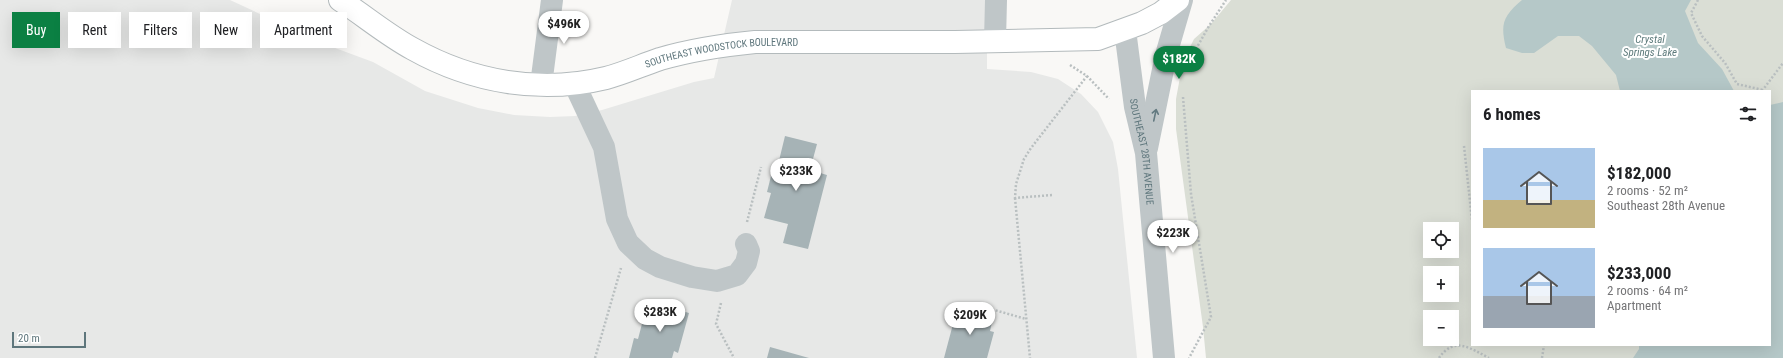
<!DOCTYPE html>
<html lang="en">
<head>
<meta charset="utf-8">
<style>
	body { margin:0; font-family:"Roboto Condensed",sans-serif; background:#f2f2f2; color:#202124; height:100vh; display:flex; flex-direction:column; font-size:15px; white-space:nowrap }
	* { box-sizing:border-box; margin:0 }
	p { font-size:13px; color:#757577 }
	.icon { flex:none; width:22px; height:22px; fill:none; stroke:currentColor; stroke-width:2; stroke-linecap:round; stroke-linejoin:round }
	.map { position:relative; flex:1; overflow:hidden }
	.details { position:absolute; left:1471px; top:90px; width:300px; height:256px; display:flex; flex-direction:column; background:#fff; border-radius:0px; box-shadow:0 4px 16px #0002 }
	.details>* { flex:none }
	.guide { position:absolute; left:12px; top:12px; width:380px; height:36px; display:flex; gap:8px }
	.tools { position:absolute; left:1423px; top:222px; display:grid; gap:8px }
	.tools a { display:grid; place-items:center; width:36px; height:36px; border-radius:0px; background:#fff; box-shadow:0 4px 16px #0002; font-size:20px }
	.scale { position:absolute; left:12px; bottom:10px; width:74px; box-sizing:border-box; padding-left:4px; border:2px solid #5e767c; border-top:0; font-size:11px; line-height:14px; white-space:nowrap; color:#5e767c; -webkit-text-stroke:3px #fff; paint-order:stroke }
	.price { position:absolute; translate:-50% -34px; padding:0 9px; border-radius:14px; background:#fff; color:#222; font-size:13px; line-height:26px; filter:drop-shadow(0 1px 2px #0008) }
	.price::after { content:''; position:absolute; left:50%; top:24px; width:12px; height:9px; margin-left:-6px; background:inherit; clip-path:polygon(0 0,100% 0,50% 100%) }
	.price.current { background:#0b8043; color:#fff }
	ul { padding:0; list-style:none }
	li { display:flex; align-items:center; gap:12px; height:100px; padding:0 12px }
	li span { display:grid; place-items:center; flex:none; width:112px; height:80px; border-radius:0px; color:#555 }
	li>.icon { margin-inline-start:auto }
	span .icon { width:48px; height:48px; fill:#fffc; stroke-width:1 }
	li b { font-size:17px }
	h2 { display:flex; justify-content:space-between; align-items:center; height:48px; padding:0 12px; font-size:17px }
	.tag { padding:0 14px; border-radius:0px; background:#fff; box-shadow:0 4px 16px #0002; font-size:14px; line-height:36px }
	.tag.current { background:#0b8043; color:#fff }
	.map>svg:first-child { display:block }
	.built { fill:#e7e8e7 }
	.green { fill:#daded5; fill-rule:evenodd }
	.water { fill:#b5c8c8 }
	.building { fill:#a6b3b6 }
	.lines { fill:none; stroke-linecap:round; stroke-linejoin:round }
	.major-casing { stroke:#b3babc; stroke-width:24 }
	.path { stroke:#b9bfc0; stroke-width:2.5; stroke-dasharray:2 2; stroke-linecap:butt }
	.minor { stroke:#bfc6c8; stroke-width:22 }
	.major { stroke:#fff; stroke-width:22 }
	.oneway { stroke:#637a80 }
	.labels { text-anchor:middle; stroke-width:4; stroke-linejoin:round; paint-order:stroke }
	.street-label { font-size:10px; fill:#5e767c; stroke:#fff }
	.water-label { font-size:11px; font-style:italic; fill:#5e7b7c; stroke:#fff }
</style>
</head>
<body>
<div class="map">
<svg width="1783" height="358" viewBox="0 0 1783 358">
	<rect width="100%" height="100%" fill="#f9f8f6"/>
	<!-- built -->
	<path class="built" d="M0,0H230L327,45L373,62L425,91L478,108L514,115L550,117L575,116L602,110L694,82L714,78L732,0H987V69L1031,72L1058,79L1081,94L1098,112L1113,142L1118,169L1137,358H0Z"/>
	<!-- green -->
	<path class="green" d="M1231,0H1783V358H1206L1203,327L1176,129V99L1183,61L1194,39L1211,24ZM1472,91H1770V345H1472ZM1430,229H1452V251H1430ZM1430,273H1452V295H1430ZM1430,317H1452V339H1430Z"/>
	<!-- water -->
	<g class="water">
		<path d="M1522,0H1691L1685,11L1698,43L1722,69L1734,91H1620L1616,75L1592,46L1579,36H1558L1534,53H1522L1506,48C1500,24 1503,16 1522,0Z"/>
		<path d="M1783,102V358H1633L1639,349V345H1770V105Z"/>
	</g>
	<!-- building -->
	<g class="building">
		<path d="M785,136L817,144L810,170L827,175L808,249L783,243L788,224L764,218L771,193L767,192L771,176L775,177Z"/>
		<path d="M648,301L689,313L678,353L674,351L672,358H629L634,338L638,339Z"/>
		<path d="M957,309L993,318L990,331L994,332L987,358H944Z"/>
		<path d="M770,347L809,358H767Z"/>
	</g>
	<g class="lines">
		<defs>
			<g id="major">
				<path id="s2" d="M340,0C365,16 387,35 413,49C472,82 540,94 606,78C625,73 642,65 660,59C691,50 724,45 755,42H955L1098,39L1142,23L1161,13L1178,0"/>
			</g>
		</defs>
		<!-- major casing -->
		<use href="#major" class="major-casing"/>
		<!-- path -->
		<g class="path">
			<path d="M1698,0L1691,13L1702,36L1725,63L1737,84L1763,90"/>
			<path d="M1192,56L1209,26L1226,0"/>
			<path d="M1070,65L1087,76L1109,99"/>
			<path d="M1762,91L1783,63"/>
			<path d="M1183,97L1191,194L1211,317L1189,358"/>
			<path d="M1464,146L1472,220"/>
			<path d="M1052,195L1015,198L1016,184L1024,159L1031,148L1087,76"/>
			<path d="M1015,198L1030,358"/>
			<path d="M747,222L761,167"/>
			<path d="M721,303L716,324L734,358"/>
			<path d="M974,313L977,305L1026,319"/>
			<path d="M595,358L621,268"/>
			<path d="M1439,358C1454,336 1470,348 1489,358"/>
			<path d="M1542,358L1544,345"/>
		</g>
		<!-- minor -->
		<g class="minor">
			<path id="s1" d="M1125,30L1135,107L1146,153L1164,358"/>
			<path d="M995,41L996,0"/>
			<path d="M574,83L604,147L617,219L628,243L645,259L660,267L692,277L717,281L737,275L746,263L749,251L746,244"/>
			<path d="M541,85L552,0"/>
			<path d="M1147,148L1166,55L1182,0"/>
		</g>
		<!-- major -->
		<use href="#major" class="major"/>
	</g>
	<!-- one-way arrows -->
	<defs><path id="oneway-shaft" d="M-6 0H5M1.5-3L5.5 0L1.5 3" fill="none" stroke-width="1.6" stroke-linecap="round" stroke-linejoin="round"/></defs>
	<use class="oneway" href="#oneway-shaft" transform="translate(1155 115) rotate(-78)"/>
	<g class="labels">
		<!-- street labels -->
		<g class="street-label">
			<text dy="4" stroke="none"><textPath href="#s2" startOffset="407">SOUTHEAST WOODSTOCK BOULEVARD</textPath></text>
			<text dy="4" stroke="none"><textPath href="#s1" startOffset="123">SOUTHEAST 28TH AVENUE</textPath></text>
		</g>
		<!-- water labels -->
		<g class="water-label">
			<text x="1650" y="43">Crystal<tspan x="1650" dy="13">Springs Lake</tspan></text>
		</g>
	</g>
</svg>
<div class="tools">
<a><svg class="icon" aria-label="locate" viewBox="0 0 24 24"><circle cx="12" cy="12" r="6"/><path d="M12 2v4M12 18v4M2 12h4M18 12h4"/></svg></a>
<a>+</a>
<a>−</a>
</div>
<div class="scale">20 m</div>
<b class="price" style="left:564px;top:45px">$496K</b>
<b class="price current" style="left:1179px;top:80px">$182K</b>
<b class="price" style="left:796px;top:192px">$233K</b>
<b class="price" style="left:1173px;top:254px">$223K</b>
<b class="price" style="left:660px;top:333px">$283K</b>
<b class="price" style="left:970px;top:336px">$209K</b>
<div class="guide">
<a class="tag current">Buy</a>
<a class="tag">Rent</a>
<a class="tag">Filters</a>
<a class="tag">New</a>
<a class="tag">Apartment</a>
</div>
<section class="details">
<h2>6 homes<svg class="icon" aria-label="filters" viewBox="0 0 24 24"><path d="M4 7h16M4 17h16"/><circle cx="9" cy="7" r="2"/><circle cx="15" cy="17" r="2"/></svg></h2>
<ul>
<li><span style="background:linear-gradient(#a9c7e8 65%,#c2b280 0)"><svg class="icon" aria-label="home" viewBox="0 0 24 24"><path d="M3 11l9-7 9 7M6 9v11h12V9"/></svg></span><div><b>$182,000</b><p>2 rooms · 52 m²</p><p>Southeast 28th Avenue</p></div></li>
<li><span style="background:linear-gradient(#a9c7e8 60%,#9aa5b1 0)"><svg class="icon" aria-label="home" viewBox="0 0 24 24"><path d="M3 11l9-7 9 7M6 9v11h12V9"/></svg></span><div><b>$233,000</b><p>2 rooms · 64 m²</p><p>Apartment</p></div></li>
</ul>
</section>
</div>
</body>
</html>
